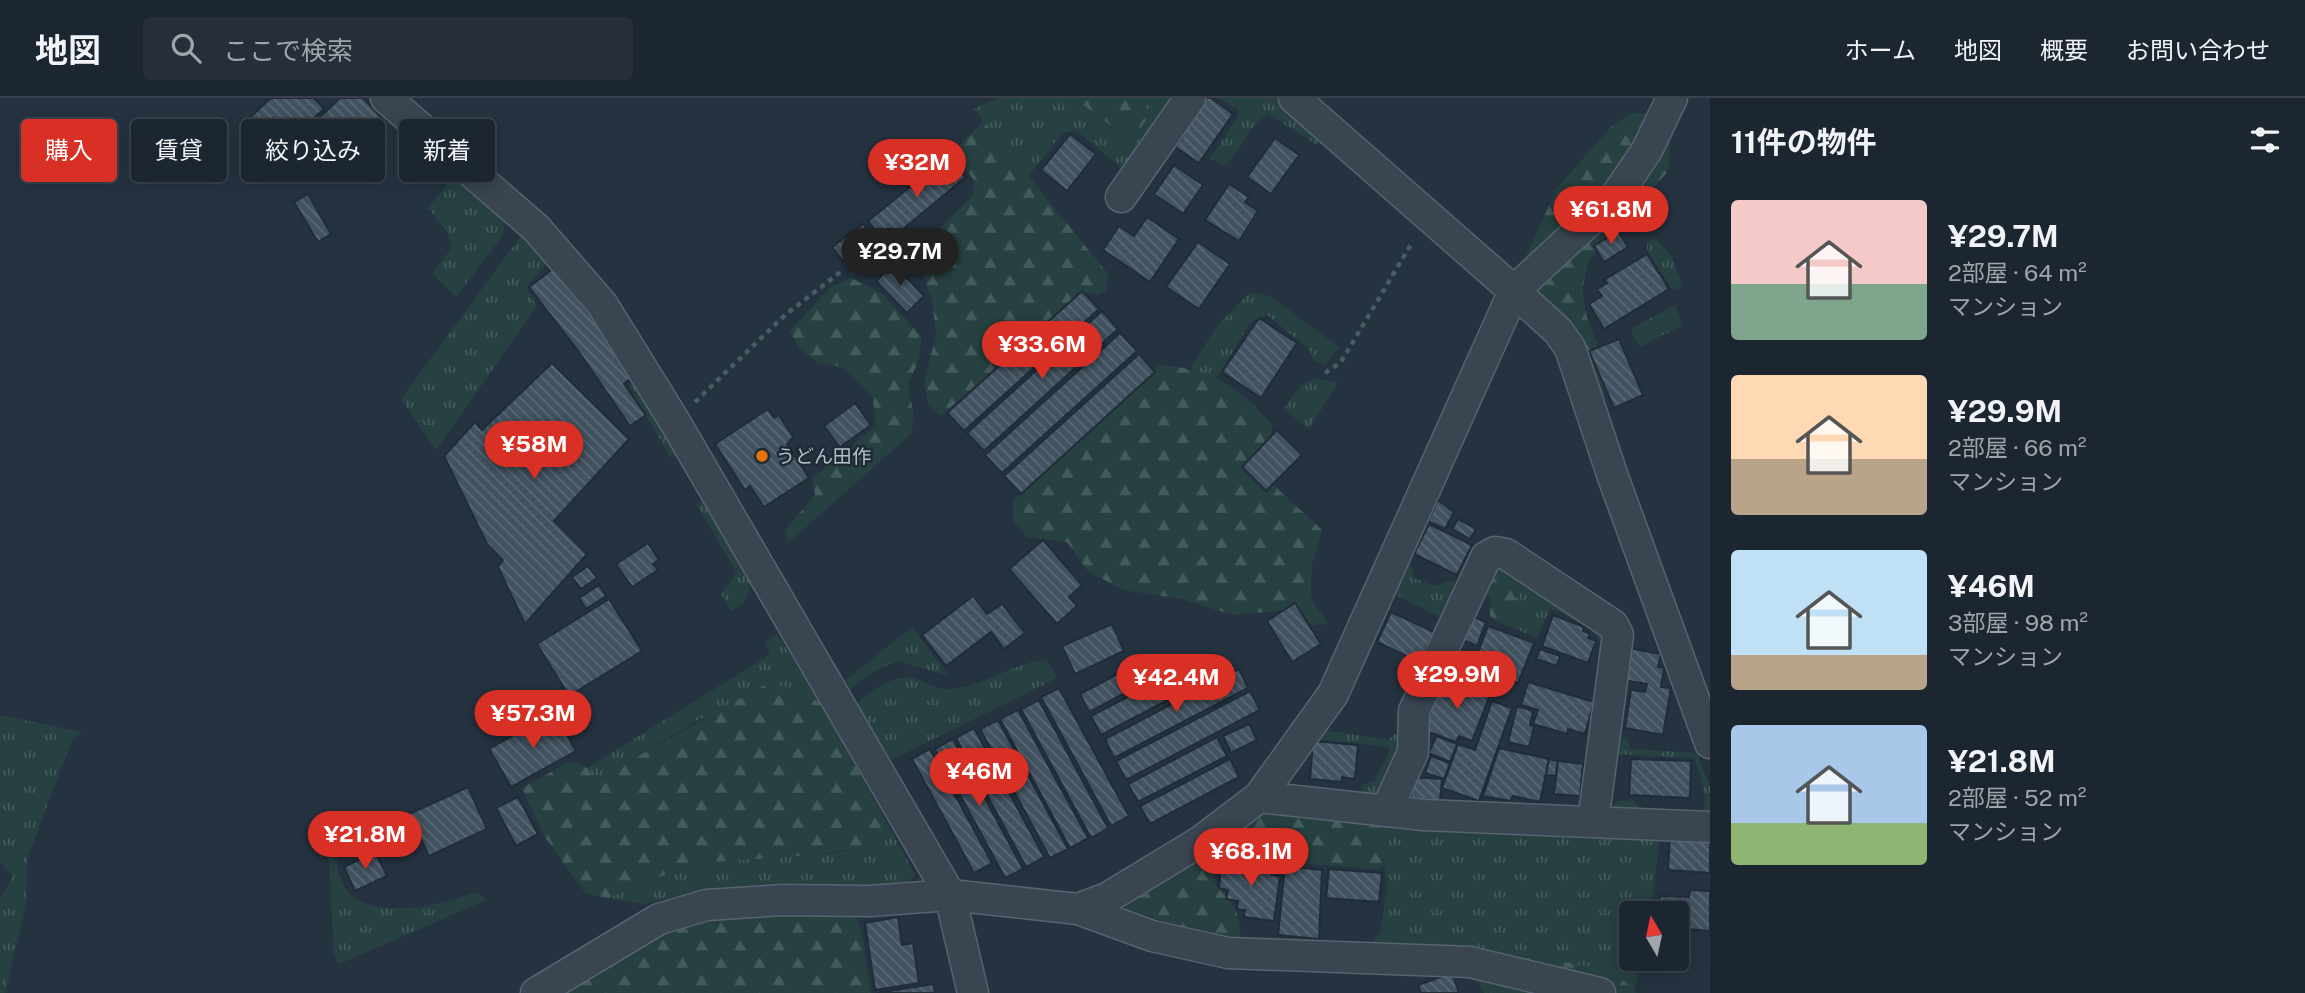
<!DOCTYPE html>
<html lang="ja">
<head>
<meta charset="utf-8">
<style>
	body { margin:0; font-family:"Public Sans","Noto Sans JP",sans-serif; background:#252e39; color:#f1f3f6; height:100vh; display:flex; flex-direction:column; font-size:26px; white-space:nowrap }
	* { box-sizing:border-box; margin:0 }
	p { font-size:23px; color:#a0a5ab }
	.icon { flex:none; width:38px; height:38px; fill:none; stroke:currentColor; stroke-width:2; stroke-linecap:round; stroke-linejoin:round }
	.map { position:relative; flex:1; overflow:hidden }
	.sheet { display:flex; flex-direction:column; background:#1c2631; width:595px }
	.sheet>* { flex:none }
	.top-card { position:absolute; left:21px; top:21px; width:665px; height:63px; display:flex; gap:14px }
	.needle { width:46px; rotate:351deg }
	.controls { position:absolute; left:1619px; top:803px; display:grid; gap:14px }
	.controls a { display:grid; place-items:center; width:70px; height:70px; border-radius:7px; background:#1c2631; box-shadow:0 4px 18px #0003,0 0 0 2px #3a434d; font-size:35px }
	.price { position:absolute; translate:-50% -60px; padding:0 16px; border-radius:24px; background:#d93025; color:#fff; font-size:23px; line-height:46px; filter:drop-shadow(0 2px 4px #0008) }
	.price::after { content:''; position:absolute; left:50%; top:42px; width:21px; height:16px; margin-left:-10px; background:inherit; clip-path:polygon(0 0,100% 0,50% 100%) }
	.price.active { background:#222; color:#fff }
	ul { padding:0; list-style:none }
	li { display:flex; align-items:center; gap:21px; height:175px; padding:0 21px }
	li span { display:grid; place-items:center; flex:none; width:196px; height:140px; border-radius:7px; color:#555 }
	li>.icon { margin-inline-start:auto }
	span .icon { width:84px; height:84px; fill:#fffc; stroke-width:1 }
	li b { font-size:30px }
	h2 { display:flex; justify-content:space-between; align-items:center; height:84px; padding:0 21px; font-size:30px }
	.tag { padding:0 24px; border-radius:7px; background:#1c2631; box-shadow:0 4px 18px #0003,0 0 0 2px #3a434d; font-size:24px; line-height:63px }
	.tag.active { background:#d93025; color:#fff }
	header { display:flex; align-items:center; gap:42px; box-sizing:border-box; height:98px; padding:0 35px; background:#1c2631; border-bottom:2px solid #3a434d }
	header strong { font-size:33px }
	nav { display:flex; gap:38px; margin-inline-start:auto; font-size:24px }
	.search { width:490px; height:63px; background:#252e39; display:flex; align-items:center; gap:18px; box-sizing:border-box; padding:0 24px; border-radius:7px; color:#a0a5ab; font-size:26px }
	main { display:flex; flex:1; min-height:0 }
	.map>svg:first-child { display:block }
	.grass { fill:url(#grass-tufts) }
	.forest { fill:url(#forest-firs) }
	.building { fill:url(#building-back-hatch); stroke:#202c38; stroke-width:2 }
	.lines { fill:none; stroke-linecap:round; stroke-linejoin:round }
	.minor-casing { stroke:#57636e; stroke-width:33 }
	.path { stroke:#455e5f; stroke-width:4.5; stroke-dasharray:5 5; stroke-linecap:butt }
	.minor { stroke:#394551; stroke-width:30 }
	.food-dot { fill:#e8710a; stroke:#1e2a36; stroke-width:2.5 }
	.labels { text-anchor:middle; stroke-width:5; stroke-linejoin:round; paint-order:stroke }
	.poi-label { font-size:19px; fill:#b6c0cb; stroke:#1e2a36; text-anchor:start }
</style>
</head>
<body>
<header>
<strong>地図</strong>
<div class="search"><svg class="icon" aria-label="search" viewBox="0 0 24 24"><circle cx="10" cy="10" r="6"/><path d="M15 15l6 6"/></svg>ここで検索</div>
<nav><a>ホーム</a><a>地図</a><a>概要</a><a>お問い合わせ</a></nav>
</header>
<main>
<div class="map">
<svg width="1710" height="895" viewBox="0 0 1710 895">
	<defs>
		<pattern id="grass-tufts" width="24" height="20" patternUnits="userSpaceOnUse" patternTransform="scale(1.75)"><rect width="24" height="20" fill="#274142"/><path d="M3 7l-1-3M5 7V3M7 7l1-3M15 17l-1-3M17 17v-4M19 17l1-3" fill="none" stroke="#445b5c"/></pattern>
		<pattern id="forest-firs" width="22" height="20" patternUnits="userSpaceOnUse" patternTransform="scale(1.75)"><rect width="22" height="20" fill="#274142"/><path d="M5 1l3.5 6h-7zM16 11l3.5 6h-7z" fill="#445b5c"/></pattern>
		<pattern id="building-back-hatch" width="6" height="6" patternUnits="userSpaceOnUse" patternTransform="scale(1.75)"><rect width="6" height="6" fill="#415260"/><path d="M-1 5l2 2M0 0l6 6M5-1l2 2" fill="none" stroke="#5a6975"/></pattern>
	</defs>
	<rect width="100%" height="100%" fill="#253341"/>
	<!-- grass -->
	<g class="grass">
		<path d="M999,0H1074L1121,36L1145,3L1142,0H1178L1126,74L1076,32L1063,35L1028,78L974,11Z"/>
		<path d="M1219,0H1281L1324,37L1317,47L1269,16C1247,27 1243,53 1224,68L1210,60L1238,19V11Z"/>
		<path d="M454,78L505,123L503,137L456,199L432,175L452,150L447,133L428,110Z"/>
		<path d="M521,138L548,163L526,190L537,208L436,352L401,301Z"/>
		<path d="M1654,139L1671,157L1682,186L1677,191H1672L1647,152V144Z"/>
		<path d="M1250,194L1270,198L1339,249L1325,267L1314,263L1310,252L1266,216L1250,225L1216,281L1190,270L1218,227Z"/>
		<path d="M1676,207L1682,227L1640,249L1633,239L1632,230Z"/>
		<path d="M1316,280L1338,285L1309,331L1284,311L1300,288Z"/>
		<path d="M635,283L679,354L671,360L629,288Z"/>
		<path d="M703,403L752,485L744,505L732,513L721,496L737,475L696,406Z"/>
		<path d="M1403,463L1410,464L1414,480L1434,488L1450,483L1459,487L1446,522L1390,494Z"/>
		<path d="M1524,484L1610,537L1603,548L1591,529L1550,510L1537,540L1497,523L1507,520Z"/>
		<path d="M912,529L949,578L897,563L875,573L850,591L845,583Z"/>
		<path d="M777,536L820,604L788,589L698,622L596,683L587,670L771,556L765,544Z"/>
		<path d="M1046,561L1057,580L891,662L858,608C862,598 868,596 877,590C922,563 923,598 959,590C989,584 1015,566 1046,561Z"/>
		<path d="M0,617L82,634L71,644L27,761L26,807L5,895H0V800L13,779L0,763Z"/>
		<path d="M1325,632L1388,642L1395,636L1403,639L1399,663L1389,673L1375,699L1366,702L1361,694L1364,687L1374,683L1390,653L1388,649L1315,641L1288,674L1290,695L1279,691L1276,684L1313,636Z"/>
		<path d="M1615,636L1627,641L1631,651L1697,655L1710,689V721L1615,715L1612,709L1619,702L1633,703L1642,712L1702,717C1710,704 1700,676 1694,660L1614,656Z"/>
		<path d="M1379,721L1660,735L1651,815L1631,816V861H1641L1634,895L1371,851L1374,840L1380,836L1387,789Z"/>
		<path d="M336,723C337,738 335,772 341,783C362,828 443,807 477,794L486,802L339,866L334,858L327,728Z"/>
		<path d="M891,732L915,777L906,787L878,792L833,786L777,785L707,792L642,806L608,800C641,786 674,770 710,764C751,757 868,765 891,732Z"/>
	</g>
	<!-- forest -->
	<g class="forest">
		<path d="M1074,0H1142L1150,17L1136,36H1122Z"/>
		<path d="M1631,15L1651,16L1667,27L1670,58L1667,75L1625,117L1589,162L1582,192L1587,220L1597,246L1605,301L1598,312L1519,174L1557,90L1611,29Z"/>
		<path d="M984,23L1108,176L1106,193L1097,197L1081,194L941,318L928,306L924,284L936,237L932,202L919,165L920,150L973,97L974,82L953,54Z"/>
		<path d="M851,180L881,195L922,239L918,264L908,287L913,313L912,335L788,445L785,432L815,397L812,380L876,328L873,300L843,269L818,265L798,249L790,233L831,189Z"/>
		<path d="M1160,267C1215,272 1235,287 1272,326L1268,382L1322,432L1312,466L1310,499L1328,526L1313,527L1294,511L1233,517L1182,501L1123,492L1088,473L1067,444L1027,439L1013,423V402Z"/>
		<path d="M1499,463L1524,484L1507,520L1497,523L1490,518L1491,501L1485,492Z"/>
		<path d="M766,586L788,589L820,604L891,732L885,741L870,748L815,757L711,764L672,774L608,800L586,796L545,739L522,690L571,663L587,670L596,682Z"/>
		<path d="M1256,707L1379,721L1384,768L1380,771L1277,764L1231,757L1216,765C1207,794 1231,794 1237,815C1239,822 1239,830 1241,837L1237,843L1218,842L1128,811L1122,804Z"/>
		<path d="M855,814L862,835L871,895H567C604,869 643,836 688,824C735,811 806,816 855,814Z"/>
		<path d="M1495,851L1591,869L1619,878L1636,895H1484L1476,880L1480,859Z"/>
	</g>
	<!-- building -->
	<g class="building">
		<path d="M271,0H314L324,11L274,56L245,24Z"/>
		<path d="M340,0H363L382,20L376,26L379,29L366,42L362,38L326,72L296,42Z"/>
		<path d="M1202,0H1211L1233,16L1199,65L1175,49L1183,38L1178,35Z"/>
		<path d="M1070,36L1096,56L1067,93L1041,72Z"/>
		<path d="M1275,40L1299,57L1271,96L1247,79Z"/>
		<path d="M948,58L966,79L886,145L868,123Z"/>
		<path d="M1174,67L1203,87L1183,116L1154,96Z"/>
		<path d="M1229,86L1249,99L1245,104L1258,113L1239,143L1205,122Z"/>
		<path d="M308,96L331,136L318,144L294,104Z"/>
		<path d="M1147,119L1179,141L1150,184L1103,152L1119,128L1134,138Z"/>
		<path d="M863,126L883,152L872,161L862,148L843,163L832,149Z"/>
		<path d="M1618,133L1628,149L1604,164L1594,148Z"/>
		<path d="M1198,144L1230,166L1199,211L1166,189Z"/>
		<path d="M1647,156L1669,191L1604,231L1589,206L1602,198L1597,191L1607,185L1604,182Z"/>
		<path d="M893,166L924,198L907,215L876,183Z"/>
		<path d="M554,170L604,234L632,279L624,286L646,317L630,328L579,254L529,189Z"/>
		<path d="M1082,193L1099,211L964,333L947,315Z"/>
		<path d="M1102,213L1118,231L984,353L967,335Z"/>
		<path d="M1259,220L1297,245L1261,300L1222,274Z"/>
		<path d="M1120,235L1137,253L1002,375L985,357Z"/>
		<path d="M1619,241L1643,297L1614,310L1589,253Z"/>
		<path d="M1139,256L1155,274L1021,396L1004,378Z"/>
		<path d="M552,265L629,341L554,423L587,456L525,526L498,469L503,462L487,446L444,358L475,324L482,332Z"/>
		<path d="M855,305L871,327L840,349L824,328Z"/>
		<path d="M768,311L774,320L779,317L793,339L787,346L809,380L764,409L750,388L745,392L715,346Z"/>
		<path d="M1277,332L1302,357L1266,393L1242,369Z"/>
		<path d="M1438,402L1454,414L1445,431L1428,423Z"/>
		<path d="M1458,421L1476,431L1470,441L1452,431Z"/>
		<path d="M1429,426L1472,447L1457,477L1414,456Z"/>
		<path d="M1043,442L1082,487L1069,499L1077,508L1057,526L1009,471Z"/>
		<path d="M648,445L659,462L653,466L658,472L632,489L616,466Z"/>
		<path d="M588,468L597,480L581,491L572,479Z"/>
		<path d="M599,487L606,498L586,511L579,500Z"/>
		<path d="M973,498L987,516L1002,506L1025,535L1004,551L991,534L946,568L922,537Z"/>
		<path d="M609,501L642,553L569,598L537,546Z"/>
		<path d="M1295,505L1321,546L1292,564L1267,523Z"/>
		<path d="M1391,514L1434,534L1419,564L1377,544Z"/>
		<path d="M1553,517L1584,529L1583,533L1590,536L1588,540L1596,543L1588,565L1542,548Z"/>
		<path d="M1471,518L1486,524L1477,548L1461,541Z"/>
		<path d="M1112,526L1124,553L1075,576L1062,548Z"/>
		<path d="M1488,528L1534,545L1518,585L1494,576L1496,570L1475,562Z"/>
		<path d="M1628,550L1661,556L1658,569L1664,570L1661,589L1671,590L1663,637L1625,630L1631,592L1645,594L1647,586L1622,582Z"/>
		<path d="M1540,551L1560,558L1557,568L1536,561Z"/>
		<path d="M1212,556L1221,573L1195,586L1186,569Z"/>
		<path d="M1146,561L1156,579L1089,614L1080,596Z"/>
		<path d="M1181,571L1191,590L1101,637L1091,618Z"/>
		<path d="M1239,571L1248,590L1114,660L1105,641Z"/>
		<path d="M1444,579L1490,597L1472,643L1459,638L1456,644L1424,632Z"/>
		<path d="M1528,584L1594,604L1585,636L1568,631L1567,636L1533,626L1538,612L1521,607Z"/>
		<path d="M1059,590L1129,718L1111,728L1041,599Z"/>
		<path d="M1250,593L1260,612L1126,682L1116,663Z"/>
		<path d="M1039,602L1108,730L1091,740L1021,611Z"/>
		<path d="M1492,603L1512,610L1479,703L1442,690L1458,646L1475,652Z"/>
		<path d="M1517,608L1533,613L1530,627L1534,629L1529,649L1508,644Z"/>
		<path d="M1018,612L1088,740L1070,750L1000,621Z"/>
		<path d="M554,614L576,653L511,689L489,651Z"/>
		<path d="M998,622L1068,751L1050,760L980,631Z"/>
		<path d="M1249,626L1257,642L1231,655L1223,638Z"/>
		<path d="M974,630L1044,759L1026,769L956,640Z"/>
		<path d="M1436,638L1457,646L1450,664L1429,655Z"/>
		<path d="M1217,639L1227,658L1138,704L1128,686Z"/>
		<path d="M953,641L1023,771L1005,780L935,651Z"/>
		<path d="M1313,643L1358,647L1355,681L1342,679V684L1310,681Z"/>
		<path d="M1499,650L1549,661L1540,704L1513,698L1510,703L1483,698Z"/>
		<path d="M930,651L992,765L974,775L912,661Z"/>
		<path d="M1431,658L1450,665L1444,681L1425,675Z"/>
		<path d="M1230,661L1239,679L1150,726L1140,708Z"/>
		<path d="M1549,661L1558,663L1556,678L1546,677Z"/>
		<path d="M1631,661L1691,663L1690,700L1629,697Z"/>
		<path d="M1558,663L1583,666L1580,698L1554,696Z"/>
		<path d="M1412,679L1442,681L1440,703L1411,700Z"/>
		<path d="M468,689L487,731L429,758L409,716Z"/>
		<path d="M518,699L538,736L516,748L496,710Z"/>
		<path d="M393,717L409,749L391,757L376,726Z"/>
		<path d="M1670,739L1710,742V775L1668,772Z"/>
		<path d="M375,753L387,778L355,793L344,769Z"/>
		<path d="M1222,762L1273,769L1271,777L1280,778L1274,823L1244,819L1245,812L1237,811L1238,803L1226,801L1228,792L1219,790Z"/>
		<path d="M1285,768L1322,772L1319,841L1278,837Z"/>
		<path d="M1329,771L1382,775L1379,804L1326,800Z"/>
		<path d="M1690,792L1710,793V833L1676,830V816H1659L1660,798L1689,799Z"/>
		<path d="M898,819L902,847L913,845L919,885L875,892L865,825Z"/>
		<path d="M1452,875L1459,895H1421L1418,887Z"/>
		<path d="M933,886L935,895H877Z"/>
	</g>
	<g class="lines">
		<defs>
			<g id="minor">
				<path d="M386,0L536,130L602,206L675,324L950,797L973,895"/>
				<path d="M1294,0L1514,193L1558,233L1570,250L1613,379L1710,645"/>
				<path d="M1121,99L1190,0"/>
				<path d="M1259,699L1424,717L1710,729"/>
				<path d="M1386,713L1413,654L1414,613L1486,459L1495,454L1506,456L1613,527L1618,537L1593,724"/>
				<path d="M1078,811L1107,800L1201,743L1259,699L1333,596L1514,193L1616,98L1647,52L1672,0"/>
				<path d="M536,895L659,821L707,807L782,802L870,803L950,797L1078,811L1152,838L1228,855L1470,864L1600,895"/>
			</g>
		</defs>
		<!-- minor casing -->
		<use href="#minor" class="minor-casing"/>
		<!-- path -->
		<g class="path">
			<path d="M1325,275L1341,264L1413,143"/>
			<path d="M695,304L785,217L843,172"/>
		</g>
		<!-- minor -->
		<use href="#minor" class="minor"/>
	</g>
	<!-- markers -->
	<circle class="food-dot" cx="762" cy="358" r="7"/>
	<g class="labels">
		<!-- poi labels -->
		<g class="poi-label">
			<text x="776" y="365">うどん田作</text>
		</g>
	</g>
</svg>
<div class="controls">
<a><svg class="needle" viewBox="-14 -14 28 28"><path d="M0-13l5 13h-10z" fill="#e53935"/><path d="M0 13l5-13h-10z" fill="#a0a5ab"/></svg></a>
</div>
<b class="price" style="left:917px;top:101px">¥32M</b>
<b class="price" style="left:1611px;top:148px">¥61.8M</b>
<b class="price active" style="left:900px;top:190px">¥29.7M</b>
<b class="price" style="left:1042px;top:283px">¥33.6M</b>
<b class="price" style="left:534px;top:383px">¥58M</b>
<b class="price" style="left:1457px;top:613px">¥29.9M</b>
<b class="price" style="left:1176px;top:616px">¥42.4M</b>
<b class="price" style="left:533px;top:652px">¥57.3M</b>
<b class="price" style="left:979px;top:710px">¥46M</b>
<b class="price" style="left:365px;top:773px">¥21.8M</b>
<b class="price" style="left:1251px;top:790px">¥68.1M</b>
<div class="top-card">
<a class="tag active">購入</a>
<a class="tag">賃貸</a>
<a class="tag">絞り込み</a>
<a class="tag">新着</a>
</div>
</div>
<section class="sheet">
<h2>11件の物件<svg class="icon" aria-label="filters" viewBox="0 0 24 24"><path d="M4 7h16M4 17h16"/><circle cx="9" cy="7" r="2"/><circle cx="15" cy="17" r="2"/></svg></h2>
<ul>
<li><span style="background:linear-gradient(#f6c9c9 60%,#7fa58c 0)"><svg class="icon" aria-label="home" viewBox="0 0 24 24"><path d="M3 11l9-7 9 7M6 9v11h12V9"/></svg></span><div><b>¥29.7M</b><p>2部屋 · 64 m²</p><p>マンション</p></div></li>
<li><span style="background:linear-gradient(#ffd9b3 60%,#b9a48a 0)"><svg class="icon" aria-label="home" viewBox="0 0 24 24"><path d="M3 11l9-7 9 7M6 9v11h12V9"/></svg></span><div><b>¥29.9M</b><p>2部屋 · 66 m²</p><p>マンション</p></div></li>
<li><span style="background:linear-gradient(#bfe0f5 75%,#b9a48a 0)"><svg class="icon" aria-label="home" viewBox="0 0 24 24"><path d="M3 11l9-7 9 7M6 9v11h12V9"/></svg></span><div><b>¥46M</b><p>3部屋 · 98 m²</p><p>マンション</p></div></li>
<li><span style="background:linear-gradient(#a9c7e8 70%,#8fb573 0)"><svg class="icon" aria-label="home" viewBox="0 0 24 24"><path d="M3 11l9-7 9 7M6 9v11h12V9"/></svg></span><div><b>¥21.8M</b><p>2部屋 · 52 m²</p><p>マンション</p></div></li>
</ul>
</section>
</main>
</body>
</html>
